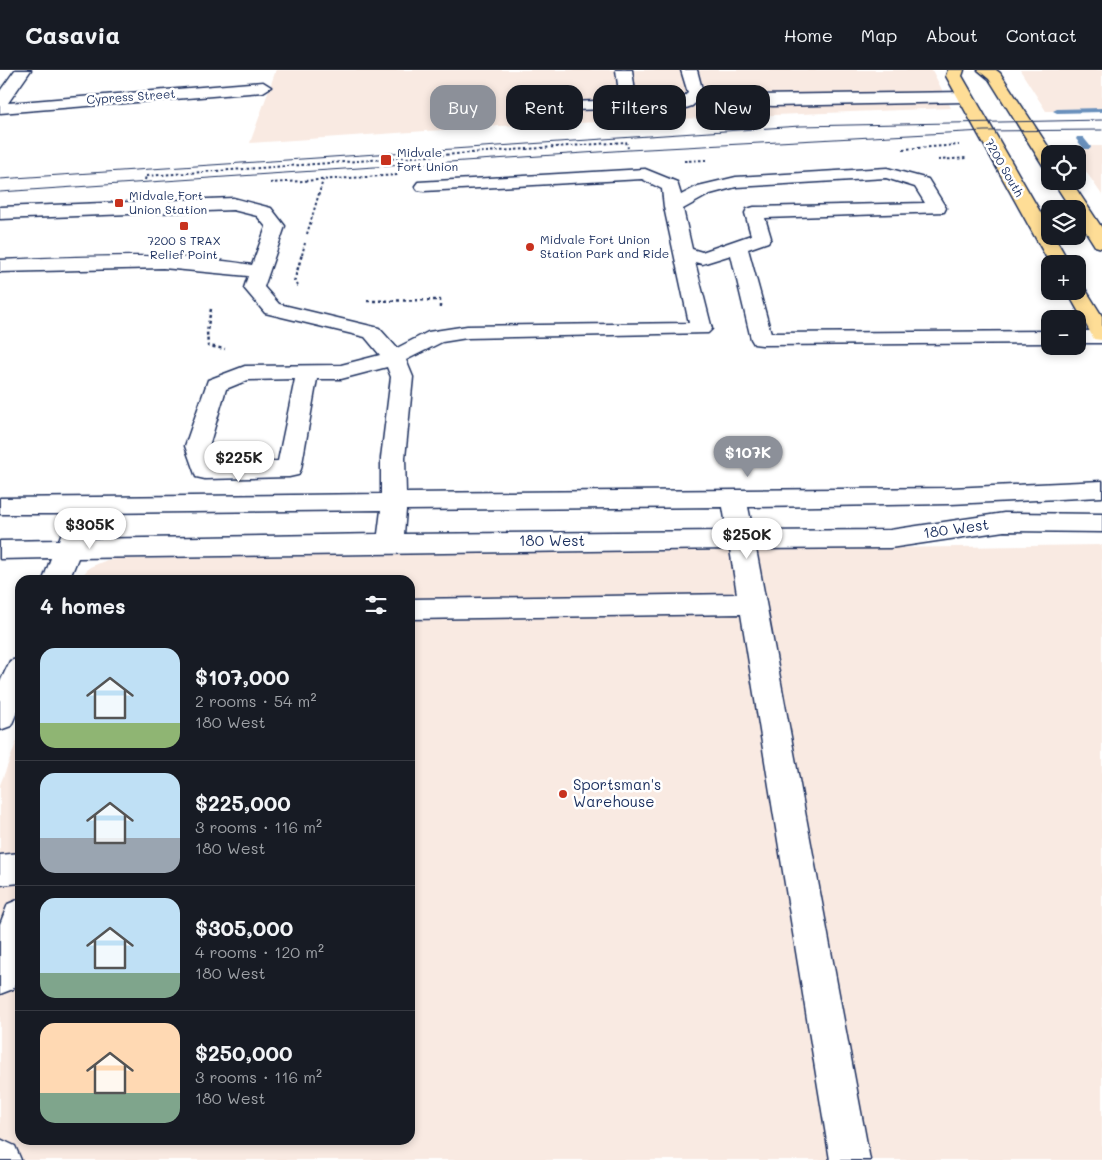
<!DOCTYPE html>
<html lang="en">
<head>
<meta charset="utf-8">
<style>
	body { margin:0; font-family:Mali,sans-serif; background:#242831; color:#f1f3f6; height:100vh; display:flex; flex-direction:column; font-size:19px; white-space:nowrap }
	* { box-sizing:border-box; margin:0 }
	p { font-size:16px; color:#9ea1a6 }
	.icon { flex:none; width:28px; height:28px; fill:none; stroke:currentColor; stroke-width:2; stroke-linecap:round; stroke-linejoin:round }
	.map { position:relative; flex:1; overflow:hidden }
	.drawer { position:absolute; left:15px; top:505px; width:400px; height:570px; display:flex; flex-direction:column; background:#171b24; border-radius:15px; box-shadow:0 2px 8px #0003 }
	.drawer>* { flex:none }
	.banner { position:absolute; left:430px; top:15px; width:475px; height:45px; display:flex; gap:10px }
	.tools { position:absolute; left:1041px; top:75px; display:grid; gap:10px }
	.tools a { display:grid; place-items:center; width:45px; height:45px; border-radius:10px; background:#171b24; box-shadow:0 2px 8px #0003; font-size:25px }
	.price { position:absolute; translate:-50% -42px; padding:0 11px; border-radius:18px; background:#fff; color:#222; font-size:16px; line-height:32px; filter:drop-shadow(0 1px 2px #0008) }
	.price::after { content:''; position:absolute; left:50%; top:30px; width:15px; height:11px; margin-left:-8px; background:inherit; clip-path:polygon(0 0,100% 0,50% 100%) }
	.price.current { background:#8c9099; color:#fff }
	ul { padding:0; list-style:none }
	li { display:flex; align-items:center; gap:15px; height:125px; padding:0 25px }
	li+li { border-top:1px solid #363941 }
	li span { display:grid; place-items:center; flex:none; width:140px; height:100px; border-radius:15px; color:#555 }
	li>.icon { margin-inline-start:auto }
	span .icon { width:60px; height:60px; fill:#fffc; stroke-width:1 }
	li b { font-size:21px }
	h2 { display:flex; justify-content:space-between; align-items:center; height:60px; padding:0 25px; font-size:21px }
	.pill { padding:0 18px; border-radius:15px; background:#171b24; box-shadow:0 2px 8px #0003; font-size:18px; line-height:45px }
	.pill.current { background:#8c9099; color:#fff }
	header { display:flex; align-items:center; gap:30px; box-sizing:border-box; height:70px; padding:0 25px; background:#171b24; border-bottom:1px solid #363941 }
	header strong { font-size:24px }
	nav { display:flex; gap:28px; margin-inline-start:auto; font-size:18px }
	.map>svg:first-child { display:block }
	.built { fill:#f9eae2 }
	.water { fill:#9dd1fb; stroke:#6990bc }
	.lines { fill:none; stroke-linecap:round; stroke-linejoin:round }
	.stream { fill:#6990bc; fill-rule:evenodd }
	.minor-casing { stroke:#1b2f5e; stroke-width:3 }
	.major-casing { stroke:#1b2f5e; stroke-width:3 }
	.path-far1 { stroke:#1b2f5e; stroke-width:2; stroke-dasharray:2.5 2.5; stroke-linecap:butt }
	.path { stroke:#1b2f5e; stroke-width:2.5; stroke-dasharray:3 3; stroke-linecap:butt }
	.minor { fill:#fff; fill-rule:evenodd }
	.major { fill:#fedd96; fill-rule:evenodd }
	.tram { stroke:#1b2f5e; stroke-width:1 }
	.poi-dot { fill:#c8321e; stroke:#fff; stroke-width:2 }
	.labels { text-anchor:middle; stroke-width:5; stroke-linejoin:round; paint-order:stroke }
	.far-street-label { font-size:12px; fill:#1b2f5e; stroke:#fff }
	.far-poi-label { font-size:12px; fill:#1b2f5e; stroke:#fff; text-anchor:start }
	.street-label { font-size:15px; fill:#1b2f5e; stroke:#fff }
	.poi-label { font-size:15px; fill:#1b2f5e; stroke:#fff; text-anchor:start }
</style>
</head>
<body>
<header>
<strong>Casavia</strong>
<nav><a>Home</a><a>Map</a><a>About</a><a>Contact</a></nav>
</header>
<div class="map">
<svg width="1102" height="1090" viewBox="0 0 1102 1090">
	<rect width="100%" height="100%" fill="#fff"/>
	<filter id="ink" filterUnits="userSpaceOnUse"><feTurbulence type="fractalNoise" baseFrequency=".02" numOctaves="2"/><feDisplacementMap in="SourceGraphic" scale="10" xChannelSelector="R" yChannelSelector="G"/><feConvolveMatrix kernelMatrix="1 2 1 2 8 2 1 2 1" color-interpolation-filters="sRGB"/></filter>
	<g filter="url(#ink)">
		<!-- built -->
		<g class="built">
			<path d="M276,0H932L951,38L499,56L250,73Z"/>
			<path d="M1020,0H1102V41H1046Z"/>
			<path d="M1068,76H1102V125L1078,90V84H1073Z"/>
			<path d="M1102,475V1090H0V715L20,663V1070H410V510H78L90,497L107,490L118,489Z"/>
		</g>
		<!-- water -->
		<path class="water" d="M548,32L549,52H526V33Z"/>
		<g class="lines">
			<!-- stream -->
			<g class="stream">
				<path d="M1102,38V42L1057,43L1053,41L1057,39Z"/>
				<path d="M1077,67H1083L1091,77L1090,79H1084L1076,69Z"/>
			</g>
			<defs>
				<g id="minor">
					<path d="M15,0H31L8,33L263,12L271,17L263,22L0,43V21Z"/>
					<path d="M616,0H632L636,30L682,28L688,23L681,0H697L702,19L727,18L755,25L965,22L973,27L965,32L773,36L755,35L727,28L700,29L692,36L686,38L565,40L563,37L565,34L571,32L620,30Z"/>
					<path d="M887,98L928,109L946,138L944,142L765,148L771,168L768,172L748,179L771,263L1050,261V273L762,275L754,274L751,269L731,185L702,194L695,192L712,259L708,263L467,268L442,272L406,290L413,307L405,388L406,423L951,418L1102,411V427L951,434L748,437L753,461L890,460L1004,443L1102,444V462L1004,461L890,478L756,479L870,1090H830L741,544L410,549V529L737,524L730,479L78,488L69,510H43L51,488L0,489V471L59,470L69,444H0V428L381,424V388L391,307L387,297L341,309H317L301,399L298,405L289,407L205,409L196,407L185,376L208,310L245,296L341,295L380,285L365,267L265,243L244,218L248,206L163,198L0,202V190C84,187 169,181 252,195L266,157L257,146L233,140L0,149V137L233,128L271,138L285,156L264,217L279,234L379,258L397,278L428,262L467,256L689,253L664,137L662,119L642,109L424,121L418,120L415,116L418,112L645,99L677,112L681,125L698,116L736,107ZM886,108L915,117L925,133L754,137L747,139L745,143L751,165L702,182L692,179L683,139L710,124L736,117ZM295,309L278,391L214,393L209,376L226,319L248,310ZM723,437L727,461L404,464L406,440ZM381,440L378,464L85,469L94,443Z"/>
					<rect x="1078" y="261" width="24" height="12"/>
					<path d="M20,588V635L11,656L0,660V612L10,591Z"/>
					<path d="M20,783V813L0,815V785Z"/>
					<path d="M20,829V900L13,919L0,924V854L8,834Z"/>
					<path d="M0,1069L15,1076L21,1090H0Z"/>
				</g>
				<g id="major">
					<path d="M948,0H964L962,6L1050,159V166H1054L1070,194H1050L946,6Z"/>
					<path d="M978,0H996L1000,3L1053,84H1050V98L1044,97L989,9Z"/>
					<path d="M1053,111H1071L1102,158V178L1095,176L1078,149V139H1071Z"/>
					<path d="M1078,215L1084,217L1102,246V270L1094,269L1067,221H1078Z"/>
				</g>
			</defs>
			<!-- minor casing -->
			<use href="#minor" class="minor-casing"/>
			<!-- major casing -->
			<use href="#major" class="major-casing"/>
			<!-- path-far1 -->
			<g class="path-far1">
				<path d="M903,79L959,75"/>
				<path d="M938,90L967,88"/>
				<path d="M684,91L706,90"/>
				<path d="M145,110L146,106L626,72L628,78"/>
				<path d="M270,113L398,105"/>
				<path d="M307,164L323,110"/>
				<path d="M302,185L305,173"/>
			</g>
			<!-- path -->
			<g class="path">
				<path d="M298,216L294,212L302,184"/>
				<path d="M367,231L440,230V238"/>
				<path d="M211,239L207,261L208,276L225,279"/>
			</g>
			<!-- minor -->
			<use href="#minor" class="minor"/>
			<!-- major -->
			<use href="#major" class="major"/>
			<!-- tram -->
			<g class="tram">
				<path d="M0,109L800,56L1102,50"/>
				<path d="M0,122L629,80L984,61L1102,60"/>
			</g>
		</g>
	</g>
	<!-- markers -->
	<g class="poi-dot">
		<rect x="380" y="84" width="12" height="12" rx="2.5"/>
		<rect x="114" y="128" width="10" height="10" rx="2.5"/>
		<rect x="179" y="151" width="10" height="10" rx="2.5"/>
		<circle cx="530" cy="177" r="5"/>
		<circle cx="563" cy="724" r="5"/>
	</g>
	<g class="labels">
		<!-- far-street labels -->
		<g class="far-street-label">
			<text transform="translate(131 27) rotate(-4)" y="4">Cypress Street</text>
			<text transform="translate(1004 98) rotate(60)" y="4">7200 South</text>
		</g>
		<!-- far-poi labels -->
		<g class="far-poi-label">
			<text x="397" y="87">Midvale<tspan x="397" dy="14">Fort Union</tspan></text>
			<text x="129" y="130">Midvale Fort<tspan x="129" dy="14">Union Station</tspan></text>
			<text x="540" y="174">Midvale Fort Union<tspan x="540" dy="14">Station Park and Ride</tspan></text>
			<text x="184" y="175" text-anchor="middle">7200 S TRAX<tspan x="184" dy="14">Relief Point</tspan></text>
		</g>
		<!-- street labels -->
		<g class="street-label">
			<text transform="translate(956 459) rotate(-8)" y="5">180 West</text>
			<text x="552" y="476">180 West</text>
		</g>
		<!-- poi labels -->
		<g class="poi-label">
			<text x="573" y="720">Sportsman's<tspan x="573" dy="17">Warehouse</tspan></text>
		</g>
	</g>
</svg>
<div class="tools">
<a><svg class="icon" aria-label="locate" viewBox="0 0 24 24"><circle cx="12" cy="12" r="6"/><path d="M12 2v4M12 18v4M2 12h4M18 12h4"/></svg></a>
<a><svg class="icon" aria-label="layers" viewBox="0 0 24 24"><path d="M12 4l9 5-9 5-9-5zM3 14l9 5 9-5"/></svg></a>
<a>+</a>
<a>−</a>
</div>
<b class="price current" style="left:748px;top:408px">$107K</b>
<b class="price" style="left:239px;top:413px">$225K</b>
<b class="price" style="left:90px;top:480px">$305K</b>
<b class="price" style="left:747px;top:490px">$250K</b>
<div class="banner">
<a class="pill current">Buy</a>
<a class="pill">Rent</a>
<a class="pill">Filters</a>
<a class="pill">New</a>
</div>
<section class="drawer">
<h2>4 homes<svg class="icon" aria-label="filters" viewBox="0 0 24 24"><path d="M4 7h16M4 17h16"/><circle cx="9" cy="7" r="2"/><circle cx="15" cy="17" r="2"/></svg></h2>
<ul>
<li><span style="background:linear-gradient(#bfe0f5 75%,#8fb573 0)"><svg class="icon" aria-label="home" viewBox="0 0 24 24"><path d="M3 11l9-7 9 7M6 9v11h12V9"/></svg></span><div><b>$107,000</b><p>2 rooms · 54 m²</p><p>180 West</p></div></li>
<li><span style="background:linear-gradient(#bfe0f5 65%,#9aa5b1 0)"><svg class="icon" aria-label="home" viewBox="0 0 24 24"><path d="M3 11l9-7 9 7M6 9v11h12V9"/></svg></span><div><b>$225,000</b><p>3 rooms · 116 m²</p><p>180 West</p></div></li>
<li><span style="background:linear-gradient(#bfe0f5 75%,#7fa58c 0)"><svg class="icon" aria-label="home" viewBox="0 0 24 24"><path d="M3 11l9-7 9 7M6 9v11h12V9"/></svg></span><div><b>$305,000</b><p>4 rooms · 120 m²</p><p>180 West</p></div></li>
<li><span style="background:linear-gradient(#ffd9b3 70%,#7fa58c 0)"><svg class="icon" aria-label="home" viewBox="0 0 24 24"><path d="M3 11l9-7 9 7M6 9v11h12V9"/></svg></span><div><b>$250,000</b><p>3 rooms · 116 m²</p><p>180 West</p></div></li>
</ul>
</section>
</div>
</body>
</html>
